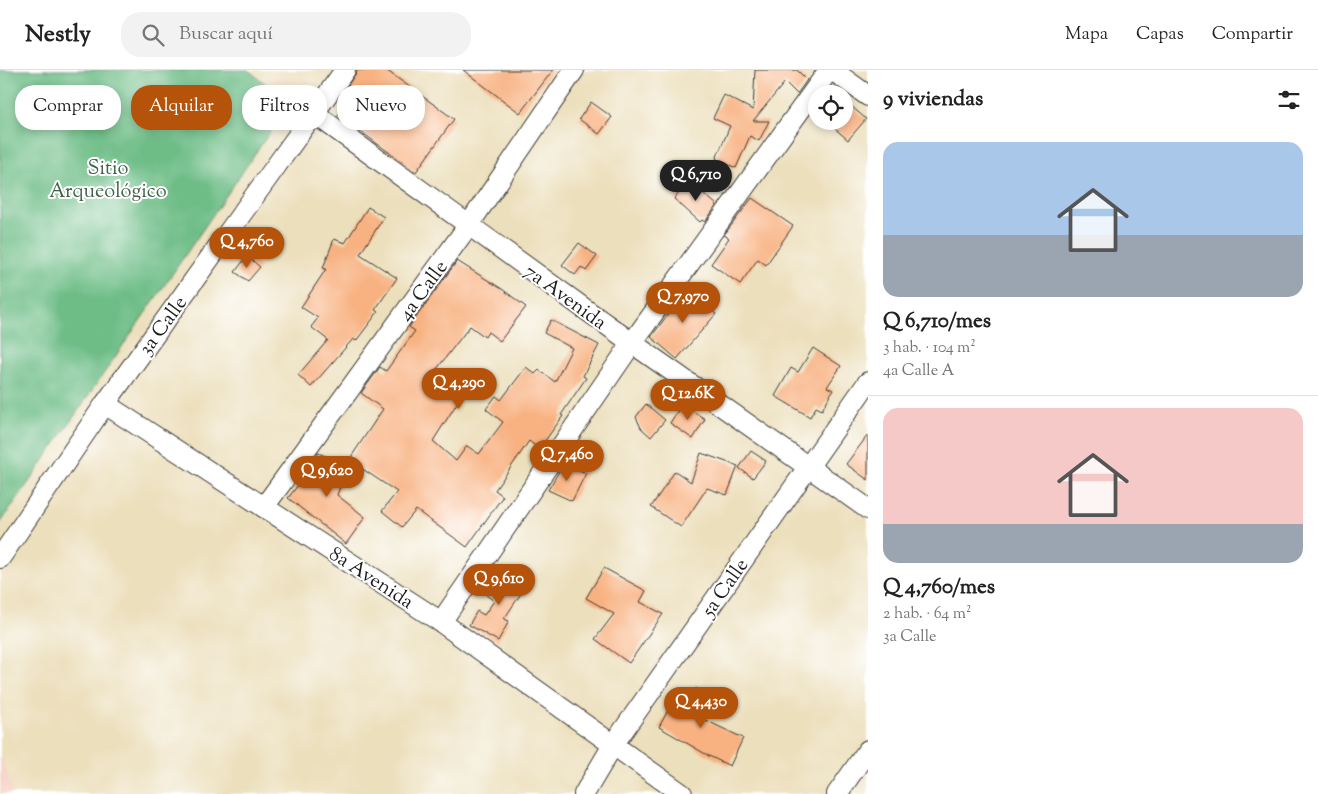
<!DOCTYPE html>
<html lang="es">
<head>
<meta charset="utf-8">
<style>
	body { margin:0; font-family:"Sorts Mill Goudy",serif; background:#f2f2f2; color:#222; height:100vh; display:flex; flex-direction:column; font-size:19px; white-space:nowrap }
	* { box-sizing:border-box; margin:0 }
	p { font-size:16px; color:#767676 }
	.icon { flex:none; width:28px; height:28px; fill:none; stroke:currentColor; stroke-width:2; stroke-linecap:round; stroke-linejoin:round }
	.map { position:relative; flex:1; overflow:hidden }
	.details { display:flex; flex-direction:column; background:#fff; width:450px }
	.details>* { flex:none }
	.banner { position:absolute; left:15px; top:15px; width:475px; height:45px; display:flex; gap:10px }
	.fabs { position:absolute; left:808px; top:15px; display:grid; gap:10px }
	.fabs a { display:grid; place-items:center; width:45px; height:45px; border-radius:50%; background:#fff; box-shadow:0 2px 8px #0003; font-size:25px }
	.price { position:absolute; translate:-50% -42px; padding:0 11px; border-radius:18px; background:#b45309; color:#fff; font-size:16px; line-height:32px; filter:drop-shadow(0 1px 2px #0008) }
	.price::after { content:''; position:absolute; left:50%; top:30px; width:15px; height:11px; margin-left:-8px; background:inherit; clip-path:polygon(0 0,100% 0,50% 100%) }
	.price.on { background:#222; color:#fff }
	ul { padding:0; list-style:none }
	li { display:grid; align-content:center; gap:10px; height:265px; padding:0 15px }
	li+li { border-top:1px solid #e0e0e0 }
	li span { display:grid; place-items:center; height:155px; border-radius:15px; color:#555 }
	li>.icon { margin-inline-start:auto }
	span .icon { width:90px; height:90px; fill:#fffc; stroke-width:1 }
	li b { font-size:21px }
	h2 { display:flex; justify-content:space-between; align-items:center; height:60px; padding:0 15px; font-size:21px }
	.chip { padding:0 18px; border-radius:20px; background:#fff; box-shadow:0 2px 8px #0003; font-size:18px; line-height:45px }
	.chip.on { background:#b45309; color:#fff }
	header { display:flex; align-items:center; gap:30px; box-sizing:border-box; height:70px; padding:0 25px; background:#fff; border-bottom:1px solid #e0e0e0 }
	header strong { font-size:24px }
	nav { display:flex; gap:28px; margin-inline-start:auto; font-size:18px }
	.search { width:350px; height:45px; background:#f2f2f2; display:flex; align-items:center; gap:12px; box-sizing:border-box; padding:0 18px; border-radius:20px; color:#767676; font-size:19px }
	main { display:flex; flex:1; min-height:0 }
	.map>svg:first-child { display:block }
	.built { fill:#f5d2c2 }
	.forest { fill:#6ebd87; stroke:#456c52 }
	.building { fill:#f8b282 }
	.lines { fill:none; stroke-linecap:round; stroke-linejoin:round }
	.minor-casing { stroke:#3b3934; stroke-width:22 }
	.minor { stroke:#fff; stroke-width:20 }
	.labels { text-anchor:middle; stroke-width:4; stroke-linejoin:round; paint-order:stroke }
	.park-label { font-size:20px; fill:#42604b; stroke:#fff }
	.street-label { font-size:20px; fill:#1c1c1c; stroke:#fff }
</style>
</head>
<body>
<header>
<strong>Nestly</strong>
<div class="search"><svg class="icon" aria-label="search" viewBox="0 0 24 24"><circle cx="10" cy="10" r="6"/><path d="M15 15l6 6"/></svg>Buscar aquí</div>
<nav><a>Mapa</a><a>Capas</a><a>Compartir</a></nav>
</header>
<main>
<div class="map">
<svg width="868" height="724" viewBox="0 0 868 724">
	<rect width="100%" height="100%" fill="#fff"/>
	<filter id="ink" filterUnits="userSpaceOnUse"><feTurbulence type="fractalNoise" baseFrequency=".02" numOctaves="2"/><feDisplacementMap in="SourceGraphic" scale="10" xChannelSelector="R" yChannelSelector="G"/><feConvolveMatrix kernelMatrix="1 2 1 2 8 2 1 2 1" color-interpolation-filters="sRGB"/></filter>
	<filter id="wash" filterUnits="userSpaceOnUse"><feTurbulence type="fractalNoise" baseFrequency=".0096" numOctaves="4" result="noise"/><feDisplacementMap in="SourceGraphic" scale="20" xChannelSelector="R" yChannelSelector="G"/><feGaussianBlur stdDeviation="1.12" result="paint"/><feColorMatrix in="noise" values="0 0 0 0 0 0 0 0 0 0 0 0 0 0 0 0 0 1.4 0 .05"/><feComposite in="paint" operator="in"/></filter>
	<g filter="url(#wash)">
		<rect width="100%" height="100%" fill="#ecdfbc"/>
		<!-- built -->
		<path class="built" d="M0,687L2,689L14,724H0Z"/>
		<!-- forest -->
		<path class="forest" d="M0,0H248L290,33L0,454Z"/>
		<g id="blocks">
			<!-- building -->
			<g class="building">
				<path d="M358,0H386L454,49L416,102L338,45L349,29L342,24Z"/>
				<path d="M463,0H553L520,43Z"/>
				<path d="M755,0H797L807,10L797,24L785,12L753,51H769L759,71L750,66L736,98L716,89L730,56L713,48L724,25L753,40Z"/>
				<path d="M844,30L866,49L848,70L826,51H844Z"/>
				<path d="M591,32L612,47L599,64L579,49Z"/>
				<path d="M689,111L717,135L705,152L702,150L700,152L674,129Z"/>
				<path d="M752,128L793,156L766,195L758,189L740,214L711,194L729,168L724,165Z"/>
				<path d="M368,137L384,147L360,184L397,208L375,240L378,242L356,271L353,269L311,317L298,305L328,270L311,257L318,248L301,237L326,199L323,198L334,169L345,173Z"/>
				<path d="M579,173L597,186L586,201L581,197L575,205L562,195Z"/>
				<path d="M247,186L260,197L248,211L235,202Z"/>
				<path d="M457,191L502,219L526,237L500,271L488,262L485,267L470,256L436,300L466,319L433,371L456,391L467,376L479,384L503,352L486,339L496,326L501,330L526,297L535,304L539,300L555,312L572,278L544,263L551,250L599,275L583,306L586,308L561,345L563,346L539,379L529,371L495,420L503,426L467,477L416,440L402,457L382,441L397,422L349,390L383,339L361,323L380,297L386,301L415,261L409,257Z"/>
				<path d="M687,219L716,244L677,289L651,267Z"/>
				<path d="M813,278L841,296L827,317L833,320L822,340L816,337L810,347L775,326L791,298L798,302Z"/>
				<path d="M646,334L665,350L651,367L641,358L636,347Z"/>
				<path d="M682,334L705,349L693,369L670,353Z"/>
				<path d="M868,365V410L846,394Z"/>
				<path d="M751,381L766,391L753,408L739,398Z"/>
				<path d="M318,383L348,395L337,425L365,447L346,474L288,428L309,401Z"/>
				<path d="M701,383L738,396L727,425L707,418L681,457L651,437L675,401L691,412Z"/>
				<path d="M564,393L586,403L572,431L548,420Z"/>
				<path d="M604,498L646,521L640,532L663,544L629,593L595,569L614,544L586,528Z"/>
				<path d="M502,501L526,516L504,549L509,551L498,571L469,555L477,541L484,545L494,531L486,525Z"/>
				<path d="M696,618L713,629L701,648L743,668L730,696L709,686L659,657L672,633L683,639Z"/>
			</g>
		</g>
	</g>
	<g filter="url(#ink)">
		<use href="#blocks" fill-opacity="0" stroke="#3b3934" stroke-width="1"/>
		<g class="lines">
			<defs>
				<g id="minor">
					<path d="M832,0L868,26"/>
					<path d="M315,44L632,273L868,439"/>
					<path d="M105,334L441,552L682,724"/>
					<path d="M264,437L468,156L574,0"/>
					<path d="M0,488L105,334L345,0"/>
					<path d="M441,552L632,273L829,0"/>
					<path d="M584,724L613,675L868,312"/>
					<path d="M837,724L868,680"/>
				</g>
			</defs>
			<!-- minor casing -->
			<use href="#minor" class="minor-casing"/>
			<!-- minor -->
			<use href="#minor" class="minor"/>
		</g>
	</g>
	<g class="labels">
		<!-- park labels -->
		<g class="park-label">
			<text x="108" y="104">Sitio<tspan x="108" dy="23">Arqueológico</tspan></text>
		</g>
		<!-- street labels -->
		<g class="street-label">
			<text transform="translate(422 220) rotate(-54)" y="7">4a Calle</text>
			<text transform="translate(566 226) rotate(36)" y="7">7a Avenida</text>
			<text transform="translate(162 255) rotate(-54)" y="7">3a Calle</text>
			<text transform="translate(372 507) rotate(33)" y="7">8a Avenida</text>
			<text transform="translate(724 517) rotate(-55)" y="7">5a Calle</text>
		</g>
	</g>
</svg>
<div class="fabs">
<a><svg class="icon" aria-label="locate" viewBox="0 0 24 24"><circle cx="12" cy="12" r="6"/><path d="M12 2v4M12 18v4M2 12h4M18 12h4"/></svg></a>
</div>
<b class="price on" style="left:696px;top:132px">Q 6,710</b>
<b class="price" style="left:247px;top:199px">Q 4,760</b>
<b class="price" style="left:683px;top:254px">Q 7,970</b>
<b class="price" style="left:459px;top:340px">Q 4,290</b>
<b class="price" style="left:688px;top:351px">Q 12.6K</b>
<b class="price" style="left:567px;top:412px">Q 7,460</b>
<b class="price" style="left:327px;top:428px">Q 9,620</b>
<b class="price" style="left:499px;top:536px">Q 9,610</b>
<b class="price" style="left:701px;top:659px">Q 4,430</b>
<div class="banner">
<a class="chip">Comprar</a>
<a class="chip on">Alquilar</a>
<a class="chip">Filtros</a>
<a class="chip">Nuevo</a>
</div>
</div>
<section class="details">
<h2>9 viviendas<svg class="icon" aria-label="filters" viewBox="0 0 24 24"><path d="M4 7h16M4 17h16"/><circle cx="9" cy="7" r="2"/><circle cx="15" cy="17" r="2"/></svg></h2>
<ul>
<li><span style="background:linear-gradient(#a9c7e8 60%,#9aa5b1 0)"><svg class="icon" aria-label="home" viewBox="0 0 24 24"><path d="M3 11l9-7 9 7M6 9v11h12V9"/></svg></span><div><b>Q 6,710/mes</b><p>3 hab. · 104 m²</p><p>4a Calle A</p></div></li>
<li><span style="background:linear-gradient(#f6c9c9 75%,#9aa5b1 0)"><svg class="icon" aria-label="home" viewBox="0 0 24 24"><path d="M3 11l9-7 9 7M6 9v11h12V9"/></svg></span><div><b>Q 4,760/mes</b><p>2 hab. · 64 m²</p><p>3a Calle</p></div></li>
</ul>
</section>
</main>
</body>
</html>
